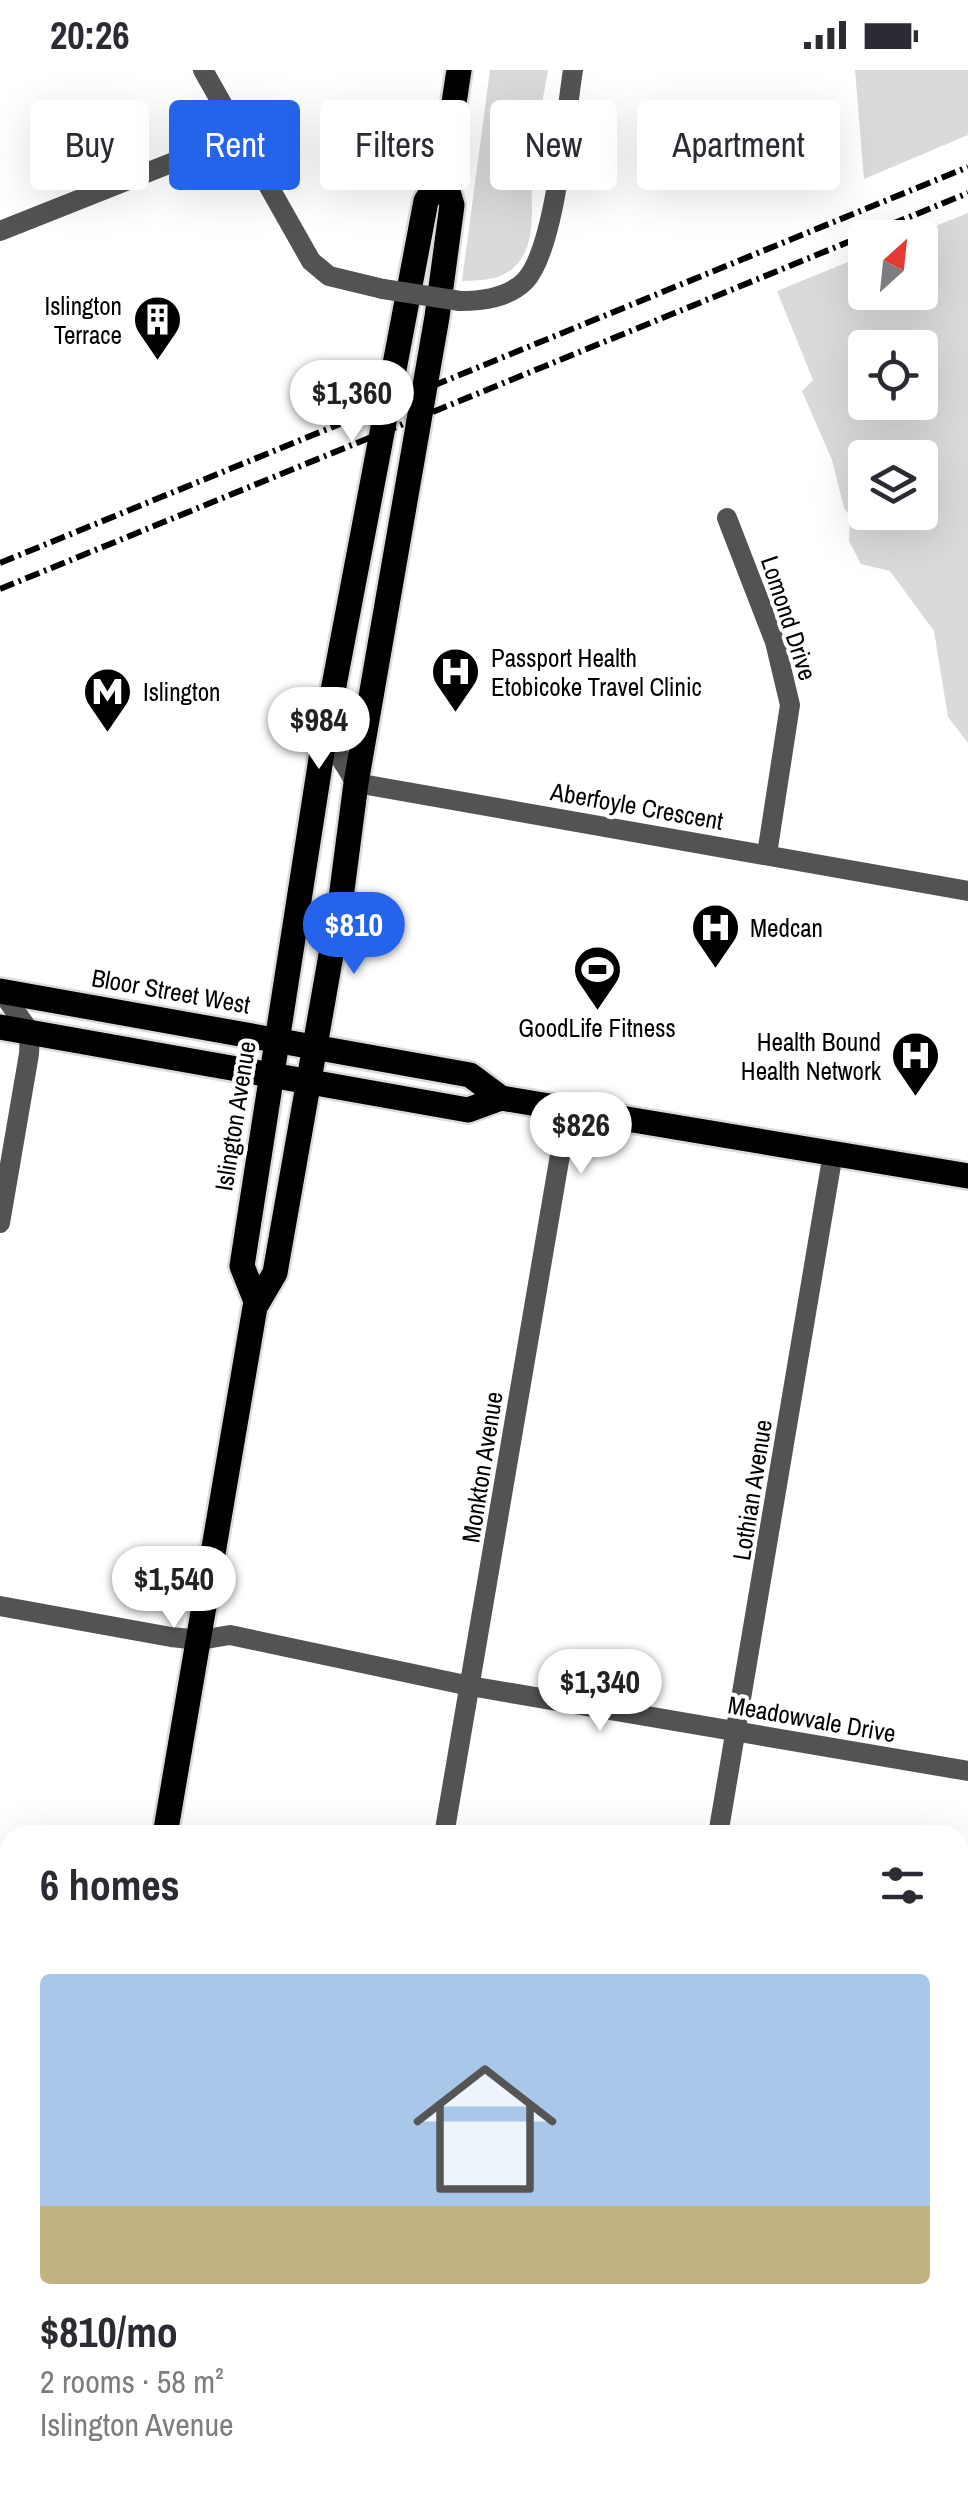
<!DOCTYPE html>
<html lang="en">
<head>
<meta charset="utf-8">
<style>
	body { margin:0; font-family:"Archivo Narrow",sans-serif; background:#f7f7f7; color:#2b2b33; height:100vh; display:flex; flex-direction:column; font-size:38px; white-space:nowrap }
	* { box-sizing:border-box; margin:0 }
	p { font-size:32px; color:#7c7c81 }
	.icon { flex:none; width:55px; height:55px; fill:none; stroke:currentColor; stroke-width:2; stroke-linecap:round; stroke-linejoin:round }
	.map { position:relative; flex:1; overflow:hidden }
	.details { position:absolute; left:0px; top:1755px; width:970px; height:672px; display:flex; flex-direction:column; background:#fff; border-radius:30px 30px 0 0; box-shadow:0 10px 40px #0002 }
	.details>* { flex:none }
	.guide { position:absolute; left:30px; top:30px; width:910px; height:90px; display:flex; gap:20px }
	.needle { width:65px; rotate:27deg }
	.tools { position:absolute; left:848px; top:150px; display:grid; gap:20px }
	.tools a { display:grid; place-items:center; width:90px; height:90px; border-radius:10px; background:#fff; box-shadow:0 10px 40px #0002; font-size:50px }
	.price { position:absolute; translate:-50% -85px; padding:0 22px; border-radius:35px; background:#fff; color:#222; font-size:32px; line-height:65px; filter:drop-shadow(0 2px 5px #0008) }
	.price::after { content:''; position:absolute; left:50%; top:60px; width:30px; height:22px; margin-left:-15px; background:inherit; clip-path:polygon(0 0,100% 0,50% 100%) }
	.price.selected { background:#2563eb; color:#fff }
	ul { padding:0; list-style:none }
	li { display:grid; align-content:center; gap:20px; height:530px; padding:0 40px }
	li+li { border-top:2px solid #e1e1e2 }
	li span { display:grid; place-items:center; height:310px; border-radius:10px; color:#555 }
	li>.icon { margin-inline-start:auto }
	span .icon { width:180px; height:180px; fill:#fffc; stroke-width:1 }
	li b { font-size:42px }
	h2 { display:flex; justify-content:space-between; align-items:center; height:120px; padding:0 40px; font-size:42px }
	.pill { padding:0 35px; border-radius:10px; background:#fff; box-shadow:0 10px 40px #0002; font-size:35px; line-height:90px }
	.pill.selected { background:#2563eb; color:#fff }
	.status { display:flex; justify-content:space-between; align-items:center; height:70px; padding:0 50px; background:#fff; direction:ltr }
	.status svg { height:28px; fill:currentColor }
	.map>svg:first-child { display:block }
	.green { fill:#dadada; fill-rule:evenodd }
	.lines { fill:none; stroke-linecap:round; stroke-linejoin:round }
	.major-casing { stroke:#dbdbdb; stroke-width:30 }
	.minor { stroke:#535353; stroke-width:20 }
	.major { stroke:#000; stroke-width:25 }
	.rail { stroke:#000; stroke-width:6; stroke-dasharray:15 5 2.5 5; stroke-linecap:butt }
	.minor-bridge { stroke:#535353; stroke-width:20 }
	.labels { text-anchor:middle; stroke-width:8; stroke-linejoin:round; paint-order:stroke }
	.poi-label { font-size:25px; fill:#000; stroke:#fff; text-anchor:start }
	.street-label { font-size:25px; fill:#000; stroke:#fff }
</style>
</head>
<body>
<div class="status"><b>20:26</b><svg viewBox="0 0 49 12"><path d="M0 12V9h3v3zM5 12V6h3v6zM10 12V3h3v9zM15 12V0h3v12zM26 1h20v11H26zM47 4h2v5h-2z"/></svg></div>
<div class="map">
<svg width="968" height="2426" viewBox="0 0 968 2426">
	<rect width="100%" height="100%" fill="#fff"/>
	<!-- green -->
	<g class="green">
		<path d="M490,0H548C543,31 535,62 532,93C529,122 539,167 519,192C504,211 484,210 462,211Z"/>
		<path d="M855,0H968V65L864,109Z"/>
		<path d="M968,143V673L948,647L934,561L890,501L861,494L849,471L850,446L844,438L832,390L802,321L813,310L777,221L865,185V222H920V168L908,167ZM865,278H920V332H865ZM865,388H920V442H865Z"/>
	</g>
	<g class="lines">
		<defs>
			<g id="major">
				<path d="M0,921L470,1005L501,1028"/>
				<path d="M0,957L468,1040L501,1028L968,1106"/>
				<path d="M256,1231L242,1196L325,663L426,131L443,105L459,0"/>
				<path d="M165,1765L255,1237L275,1203L341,828L356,713L437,247L452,135L443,105"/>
				<path d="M45,2426L46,2418"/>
			</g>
		</defs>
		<!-- major casing -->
		<use href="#major" class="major-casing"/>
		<!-- minor -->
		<g class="minor">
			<path d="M203,0L311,191L329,206L383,219"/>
			<path d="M0,161L214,76L237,63"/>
			<path d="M460,231C483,231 508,228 525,211C556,178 565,49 573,0"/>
			<path d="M727,448L775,572L790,635L767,784"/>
			<path d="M325,663L356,713L968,821"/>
			<path d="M0,1153L29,984L30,962L1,921"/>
			<path d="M0,1536L171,1567L200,1570L230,1565L470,1616L968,1701"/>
			<path d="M444,1765L568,1038"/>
			<path d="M718,1765L833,1083"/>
			<path d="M960,1916L968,1868"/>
			<path d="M0,1993L10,1995"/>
			<path d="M960,2185L968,2186"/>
			<path d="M960,2306L968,2266"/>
			<path d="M0,2331L10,2333"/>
			<path d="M774,2418L824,2426"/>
			<path d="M325,2426L326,2418"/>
			<path d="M601,2426L603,2418"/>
			<path d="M936,2426L938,2418"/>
		</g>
		<!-- major -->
		<use href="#major" class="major"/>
		<!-- rail -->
		<g class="rail">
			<path d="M0,493L968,97"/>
			<path d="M0,519L968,123"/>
		</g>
		<!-- minor-bridge -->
		<path class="minor-bridge" d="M383,219L460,231"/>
	</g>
	<!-- icons -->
	<defs>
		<symbol id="building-pin" viewBox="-11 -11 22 30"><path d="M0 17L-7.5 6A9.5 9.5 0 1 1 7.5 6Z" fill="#000" stroke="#fff"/><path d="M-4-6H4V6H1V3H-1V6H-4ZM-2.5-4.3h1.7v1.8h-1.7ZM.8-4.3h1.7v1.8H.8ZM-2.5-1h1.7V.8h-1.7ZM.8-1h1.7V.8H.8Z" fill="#fff"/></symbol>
		<symbol id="hospital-pin" viewBox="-11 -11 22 30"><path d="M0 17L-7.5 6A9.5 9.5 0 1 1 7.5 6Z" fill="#000" stroke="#fff"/><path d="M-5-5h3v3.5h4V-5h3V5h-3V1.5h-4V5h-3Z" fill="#fff"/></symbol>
		<symbol id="metro-pin" viewBox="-11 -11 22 30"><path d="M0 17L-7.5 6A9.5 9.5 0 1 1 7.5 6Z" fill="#000" stroke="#fff"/><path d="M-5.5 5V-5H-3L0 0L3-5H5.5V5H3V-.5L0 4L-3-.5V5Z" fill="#fff"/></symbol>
		<symbol id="stadium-pin" viewBox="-11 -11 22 30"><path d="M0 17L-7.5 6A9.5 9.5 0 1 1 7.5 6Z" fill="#000" stroke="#fff"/><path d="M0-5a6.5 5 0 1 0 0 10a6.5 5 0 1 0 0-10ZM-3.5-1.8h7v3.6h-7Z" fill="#fff"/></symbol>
	</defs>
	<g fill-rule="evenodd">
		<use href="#building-pin" x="130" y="222" width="55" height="75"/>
		<use href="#hospital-pin" x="428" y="574" width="55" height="75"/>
		<use href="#metro-pin" x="80" y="594" width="55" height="75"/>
		<use href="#hospital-pin" x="688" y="830" width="55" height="75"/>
		<use href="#stadium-pin" x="570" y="872" width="55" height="75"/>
		<use href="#hospital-pin" x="888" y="958" width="55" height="75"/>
	</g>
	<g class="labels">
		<!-- poi labels -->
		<g class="poi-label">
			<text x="122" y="245" text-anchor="end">Islington<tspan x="122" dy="29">Terrace</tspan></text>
			<text x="491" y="597">Passport Health<tspan x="491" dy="29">Etobicoke Travel Clinic</tspan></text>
			<text x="143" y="631">Islington</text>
			<text x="750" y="867">Medcan</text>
			<text x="597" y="967" text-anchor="middle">GoodLife Fitness</text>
			<text x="881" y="981" text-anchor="end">Health Bound<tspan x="881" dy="29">Health Network</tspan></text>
		</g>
		<!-- street labels -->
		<g class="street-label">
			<text transform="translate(789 548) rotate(72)" y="9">Lomond Drive</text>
			<text transform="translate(637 736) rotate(10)" y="9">Aberfoyle Crescent</text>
			<text transform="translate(171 921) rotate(10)" y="9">Bloor Street West</text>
			<text transform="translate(235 1046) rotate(-81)" y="9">Islington Avenue</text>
			<text transform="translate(482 1397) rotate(-81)" y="9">Monkton Avenue</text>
			<text transform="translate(752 1420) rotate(-81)" y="9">Lothian Avenue</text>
			<text transform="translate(812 1649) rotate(10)" y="9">Meadowvale Drive</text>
		</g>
	</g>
</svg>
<div class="tools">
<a><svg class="needle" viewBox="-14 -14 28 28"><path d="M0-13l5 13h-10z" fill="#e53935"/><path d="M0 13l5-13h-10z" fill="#7c7c81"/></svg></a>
<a><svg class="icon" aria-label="locate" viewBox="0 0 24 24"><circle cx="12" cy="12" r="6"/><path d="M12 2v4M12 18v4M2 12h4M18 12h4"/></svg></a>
<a><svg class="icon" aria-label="layers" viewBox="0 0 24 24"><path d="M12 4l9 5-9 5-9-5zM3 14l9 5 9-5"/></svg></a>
</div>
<b class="price" style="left:352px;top:375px">$1,360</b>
<b class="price" style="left:319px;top:702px">$984</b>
<b class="price selected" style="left:354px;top:907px">$810</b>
<b class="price" style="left:581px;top:1107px">$826</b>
<b class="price" style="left:174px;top:1561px">$1,540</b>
<b class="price" style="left:600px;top:1664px">$1,340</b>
<div class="guide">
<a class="pill">Buy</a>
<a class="pill selected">Rent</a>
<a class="pill">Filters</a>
<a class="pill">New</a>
<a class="pill">Apartment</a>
</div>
<section class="details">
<h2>6 homes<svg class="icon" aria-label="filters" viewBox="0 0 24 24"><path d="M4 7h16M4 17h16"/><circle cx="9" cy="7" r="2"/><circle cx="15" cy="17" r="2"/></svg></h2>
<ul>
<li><span style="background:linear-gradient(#a9c7e8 75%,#c2b280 0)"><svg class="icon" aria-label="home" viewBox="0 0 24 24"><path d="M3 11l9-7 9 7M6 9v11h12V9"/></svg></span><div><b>$810/mo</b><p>2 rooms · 58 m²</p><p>Islington Avenue</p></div></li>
</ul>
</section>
</div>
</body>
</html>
